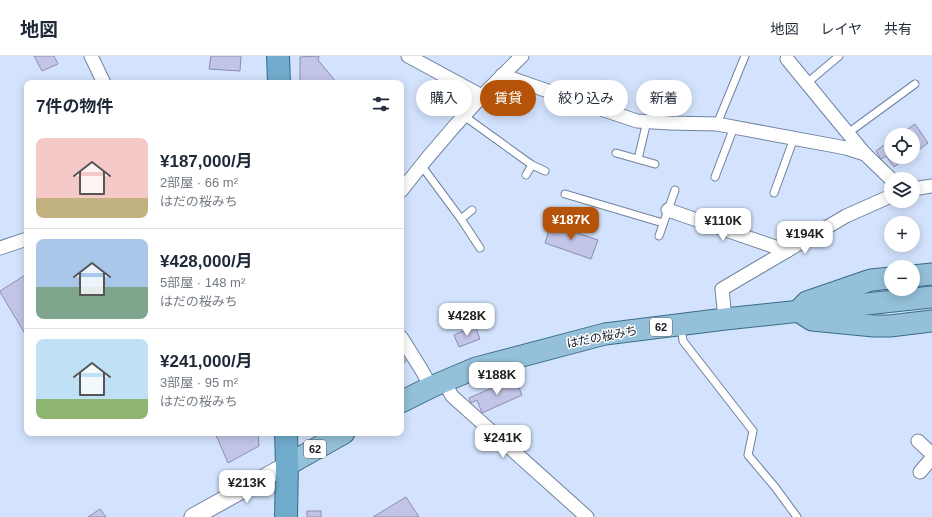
<!DOCTYPE html>
<html lang="ja">
<head>
<meta charset="utf-8">
<style>
	body { margin:0; font-family:Arial,"Noto Sans JP",sans-serif; background:#f2f2f3; color:#1f2937; height:100vh; display:flex; flex-direction:column; font-size:15px; white-space:nowrap }
	* { box-sizing:border-box; margin:0 }
	p { font-size:13px; color:#747a83 }
	.icon { flex:none; width:22px; height:22px; fill:none; stroke:currentColor; stroke-width:2; stroke-linecap:round; stroke-linejoin:round }
	.map { position:relative; flex:1; overflow:hidden }
	.sheet { position:absolute; left:24px; top:24px; width:380px; height:356px; display:flex; flex-direction:column; background:#fff; border-radius:8px; box-shadow:0 2px 10px #0003 }
	.sheet>* { flex:none }
	.top-card { position:absolute; left:416px; top:24px; width:380px; height:36px; display:flex; gap:8px }
	.fabs { position:absolute; left:884px; top:72px; display:grid; gap:8px }
	.fabs a { display:grid; place-items:center; width:36px; height:36px; border-radius:50%; background:#fff; box-shadow:0 2px 10px #0003; font-size:20px }
	.price { position:absolute; translate:-50% -34px; padding:0 9px; border-radius:8px; background:#fff; color:#222; font-size:13px; line-height:26px; filter:drop-shadow(0 1px 2px #0008) }
	.price::after { content:''; position:absolute; left:50%; top:24px; width:12px; height:9px; margin-left:-6px; background:inherit; clip-path:polygon(0 0,100% 0,50% 100%) }
	.price.active { background:#b45309; color:#fff }
	ul { padding:0; list-style:none }
	li { display:flex; align-items:center; gap:12px; height:100px; padding:0 12px }
	li+li { border-top:1px solid #e0e1e3 }
	li span { display:grid; place-items:center; flex:none; width:112px; height:80px; border-radius:8px; color:#555 }
	li>.icon { margin-inline-start:auto }
	span .icon { width:48px; height:48px; fill:#fffc; stroke-width:1 }
	li b { font-size:17px }
	h2 { display:flex; justify-content:space-between; align-items:center; height:48px; padding:0 12px; font-size:17px }
	.tag { padding:0 14px; border-radius:18px; background:#fff; box-shadow:0 2px 10px #0003; font-size:14px; line-height:36px }
	.tag.active { background:#b45309; color:#fff }
	header { display:flex; align-items:center; gap:24px; box-sizing:border-box; height:56px; padding:0 20px; background:#fff; border-bottom:1px solid #e0e1e3 }
	header strong { font-size:19px }
	nav { display:flex; gap:22px; margin-inline-start:auto; font-size:14px }
	.map>svg:first-child { display:block }
	.building { fill:#c3c5e8; stroke:#8c8dae }
	.lines { fill:none; stroke-linecap:round; stroke-linejoin:round }
	.service-casing { stroke:#70829f; stroke-width:9 }
	.minor-casing { stroke:#70829f; stroke-width:15 }
	.tertiary-casing { stroke:#70829f; stroke-width:19 }
	.primary-casing { stroke:#396c8a; stroke-width:23 }
	.trunk-casing { stroke:#396c8a; stroke-width:24 }
	.service { stroke:#fff; stroke-width:7 }
	.minor { stroke:#fff; stroke-width:13 }
	.tertiary { stroke:#fff; stroke-width:17 }
	.primary { stroke:#94c0d9; stroke-width:21 }
	.trunk { stroke:#70abcc; stroke-width:22 }
	.labels { text-anchor:middle; stroke-width:3; stroke-linejoin:round; paint-order:stroke }
	.shield { fill:#fff; stroke:#5c6169; stroke-width:1 }
	.shield-label { font-size:11px; font-weight:bold; fill:#161d29 }
	.street-label { font-size:12px; fill:#161d29; stroke:#fff }
</style>
</head>
<body>
<header>
<strong>地図</strong>
<nav><a>地図</a><a>レイヤ</a><a>共有</a></nav>
</header>
<div class="map">
<svg width="932" height="461" viewBox="0 0 932 461">
	<rect width="100%" height="100%" fill="#d3e3fd"/>
	<!-- building -->
	<g class="building">
		<path d="M34,0H54L58,8L42,15Z"/>
		<path d="M211,0H241L240,15L209,13Z"/>
		<path d="M319,0L318,4L337,27H300V1Z"/>
		<path d="M915,68L928,87L913,98V79H899Z"/>
		<path d="M891,84V101H908L894,111L886,100L881,103L876,95Z"/>
		<path d="M551,168L598,184L591,203L545,187Z"/>
		<path d="M27,218V281L0,236V235Z"/>
		<path d="M475,270L480,283L459,291L454,279Z"/>
		<path d="M401,298L406,305L401,311Z"/>
		<path d="M515,322L522,339L482,357L477,344L471,347L469,342Z"/>
		<path d="M215,377H258L259,390L228,407Z"/>
		<path d="M406,441L419,461H373Z"/>
		<path d="M100,453L106,461H88Z"/>
		<rect x="307" y="455" width="14" height="6"/>
	</g>
	<g class="lines">
		<defs>
			<g id="service">
				<path d="M807,27L839,0"/>
				<path d="M464,60L532,109L545,115"/>
				<path d="M717,68L745,0"/>
				<path d="M848,77L915,28"/>
				<path d="M616,97L655,108"/>
				<path d="M638,103L647,65"/>
				<path d="M421,109L461,163L480,192"/>
				<path d="M526,119L532,109"/>
				<path d="M715,121L734,71"/>
				<path d="M774,137L794,82"/>
				<path d="M565,138L663,167"/>
				<path d="M461,163L472,154"/>
				<path d="M659,180L675,134"/>
				<path d="M681,271L683,285L753,375L748,399L775,431L797,461"/>
			</g>
			<g id="minor">
				<path d="M91,0L104,27"/>
				<path d="M408,0L482,40"/>
				<path d="M787,3L865,98L891,123"/>
				<path d="M502,19L565,41L637,65L670,67L717,68L846,92L865,98"/>
				<path d="M913,133L932,130"/>
				<path d="M401,135C438,87 478,42 522,0"/>
				<path d="M668,154L787,195"/>
				<path d="M0,192L27,183"/>
				<path d="M725,263L722,233L846,160L891,140"/>
				<path d="M401,281L421,313L431,331"/>
				<path d="M444,325L452,340L587,461"/>
				<path d="M918,385L932,398"/>
				<path d="M920,416L932,402"/>
			</g>
			<path id="tertiary" d="M193,461L287,409"/>
			<g id="primary">
				<path d="M913,220L932,218"/>
				<path d="M891,222L871,224L807,246L798,255L812,264L874,270H890L932,265"/>
				<path d="M401,346L431,331L476,312L605,278L725,263L932,241"/>
				<path d="M287,409L344,377"/>
			</g>
			<g id="trunk">
				<path d="M278,0L279,27"/>
				<path d="M286,461L287,409L286,377"/>
			</g>
		</defs>
		<!-- service casing -->
		<use href="#service" class="service-casing"/>
		<!-- minor casing -->
		<use href="#minor" class="minor-casing"/>
		<!-- tertiary casing -->
		<use href="#tertiary" class="tertiary-casing"/>
		<!-- primary casing -->
		<use href="#primary" class="primary-casing"/>
		<!-- trunk casing -->
		<use href="#trunk" class="trunk-casing"/>
		<!-- service -->
		<use href="#service" class="service"/>
		<!-- minor -->
		<use href="#minor" class="minor"/>
		<!-- tertiary -->
		<use href="#tertiary" class="tertiary"/>
		<!-- primary -->
		<use href="#primary" class="primary"/>
		<!-- trunk -->
		<use href="#trunk" class="trunk"/>
	</g>
	<g class="labels">
		<!-- shield labels -->
		<g class="shield">
			<rect x="650" y="262" width="22" height="18" rx="3"/>
			<rect x="304" y="384" width="22" height="18" rx="3"/>
		</g>
		<g class="shield-label">
			<text x="661" y="275">62</text>
			<text x="315" y="397">62</text>
		</g>
		<!-- street labels -->
		<g class="street-label">
			<text transform="translate(602 281) rotate(-11)" y="4">はだの桜みち</text>
		</g>
	</g>
</svg>
<div class="fabs">
<a><svg class="icon" aria-label="locate" viewBox="0 0 24 24"><circle cx="12" cy="12" r="6"/><path d="M12 2v4M12 18v4M2 12h4M18 12h4"/></svg></a>
<a><svg class="icon" aria-label="layers" viewBox="0 0 24 24"><path d="M12 4l9 5-9 5-9-5zM3 14l9 5 9-5"/></svg></a>
<a>+</a>
<a>−</a>
</div>
<b class="price active" style="left:571px;top:185px">¥187K</b>
<b class="price" style="left:723px;top:186px">¥110K</b>
<b class="price" style="left:805px;top:199px">¥194K</b>
<b class="price" style="left:467px;top:281px">¥428K</b>
<b class="price" style="left:497px;top:340px">¥188K</b>
<b class="price" style="left:503px;top:403px">¥241K</b>
<b class="price" style="left:247px;top:448px">¥213K</b>
<div class="top-card">
<a class="tag">購入</a>
<a class="tag active">賃貸</a>
<a class="tag">絞り込み</a>
<a class="tag">新着</a>
</div>
<section class="sheet">
<h2>7件の物件<svg class="icon" aria-label="filters" viewBox="0 0 24 24"><path d="M4 7h16M4 17h16"/><circle cx="9" cy="7" r="2"/><circle cx="15" cy="17" r="2"/></svg></h2>
<ul>
<li><span style="background:linear-gradient(#f6c9c9 75%,#c2b280 0)"><svg class="icon" aria-label="home" viewBox="0 0 24 24"><path d="M3 11l9-7 9 7M6 9v11h12V9"/></svg></span><div><b>¥187,000/月</b><p>2部屋 · 66 m²</p><p>はだの桜みち</p></div></li>
<li><span style="background:linear-gradient(#a9c7e8 60%,#7fa58c 0)"><svg class="icon" aria-label="home" viewBox="0 0 24 24"><path d="M3 11l9-7 9 7M6 9v11h12V9"/></svg></span><div><b>¥428,000/月</b><p>5部屋 · 148 m²</p><p>はだの桜みち</p></div></li>
<li><span style="background:linear-gradient(#bfe0f5 75%,#8fb573 0)"><svg class="icon" aria-label="home" viewBox="0 0 24 24"><path d="M3 11l9-7 9 7M6 9v11h12V9"/></svg></span><div><b>¥241,000/月</b><p>3部屋 · 95 m²</p><p>はだの桜みち</p></div></li>
</ul>
</section>
</div>
</body>
</html>
